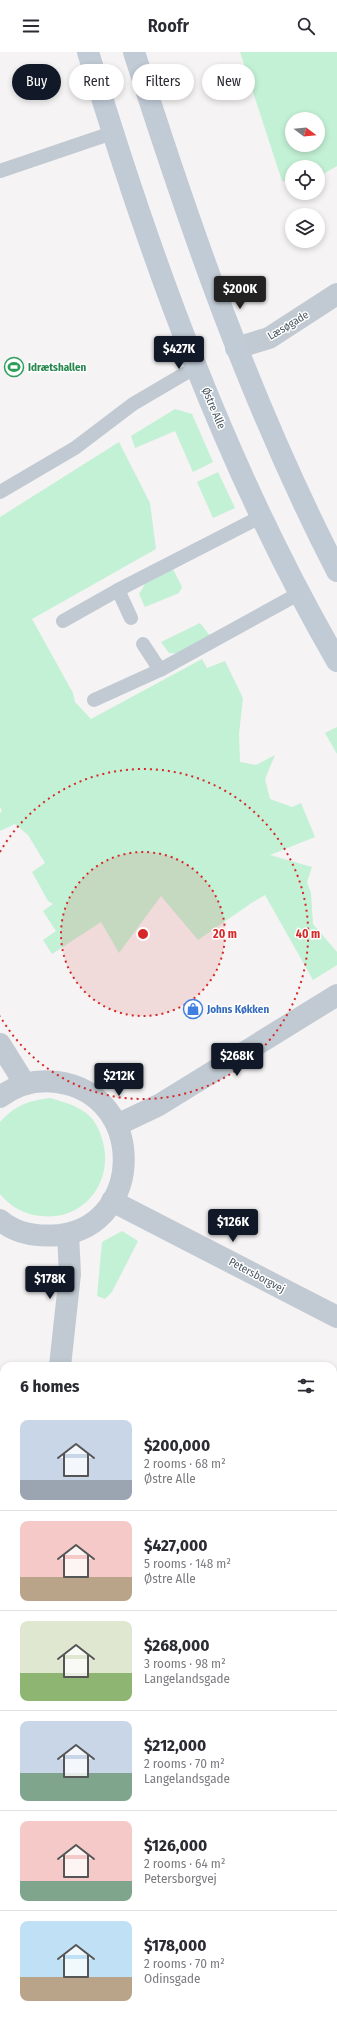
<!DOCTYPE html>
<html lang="en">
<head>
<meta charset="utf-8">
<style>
	body { margin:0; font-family:"Fira Sans Condensed",sans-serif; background:#f2f2f3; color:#2b2b33; height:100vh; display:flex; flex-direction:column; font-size:15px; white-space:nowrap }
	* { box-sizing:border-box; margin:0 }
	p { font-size:13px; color:#7c7c81 }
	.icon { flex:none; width:22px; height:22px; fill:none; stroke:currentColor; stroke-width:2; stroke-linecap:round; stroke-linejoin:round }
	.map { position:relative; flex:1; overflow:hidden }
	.side { position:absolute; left:0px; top:1310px; width:337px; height:656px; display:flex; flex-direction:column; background:#fff; border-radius:12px 12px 0 0; box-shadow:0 2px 6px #0003 }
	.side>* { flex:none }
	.banner { position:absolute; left:12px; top:12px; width:313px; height:36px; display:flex; gap:8px }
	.needle { width:26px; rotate:106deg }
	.buttons { position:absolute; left:285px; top:60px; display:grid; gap:8px }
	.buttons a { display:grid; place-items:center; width:40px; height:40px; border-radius:50%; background:#fff; box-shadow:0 2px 6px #0003; font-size:20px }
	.price { position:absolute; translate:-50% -34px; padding:0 9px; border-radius:4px; background:#111827; color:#fff; font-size:13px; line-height:26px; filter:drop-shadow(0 1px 2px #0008) }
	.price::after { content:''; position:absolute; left:50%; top:24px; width:12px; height:9px; margin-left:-6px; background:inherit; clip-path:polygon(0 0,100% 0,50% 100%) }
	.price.on { background:#222; color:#fff }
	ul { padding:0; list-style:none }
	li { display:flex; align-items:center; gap:12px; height:100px; padding:0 20px }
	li+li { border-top:1px solid #e1e1e2 }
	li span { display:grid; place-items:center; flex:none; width:112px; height:80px; border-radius:8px; color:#555 }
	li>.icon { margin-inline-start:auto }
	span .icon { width:48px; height:48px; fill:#fffc; stroke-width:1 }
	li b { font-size:17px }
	h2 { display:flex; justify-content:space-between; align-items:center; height:48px; padding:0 20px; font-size:17px }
	.tag { padding:0 14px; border-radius:18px; background:#fff; box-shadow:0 2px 6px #0003; font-size:14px; line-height:36px }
	.tag.on { background:#111827; color:#fff }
	header { display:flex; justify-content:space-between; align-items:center; height:52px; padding:0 20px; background:#fff; font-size:18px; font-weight:600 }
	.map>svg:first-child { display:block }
	.green { fill:#c3f1d5; fill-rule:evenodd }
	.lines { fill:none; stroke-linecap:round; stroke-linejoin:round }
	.lane { stroke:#c1cad2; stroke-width:14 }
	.street { stroke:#c1cad2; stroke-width:22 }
	.secondary { stroke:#c1cbd6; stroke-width:22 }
	.ring { fill:none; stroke:#d62828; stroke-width:2; stroke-dasharray:2 4 }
	.labels { text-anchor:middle; stroke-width:3; stroke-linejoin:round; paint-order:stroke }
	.street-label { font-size:11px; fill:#4a5661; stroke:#fff }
	.leisure-label { font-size:11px; font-weight:bold; fill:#27864d; stroke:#fff; text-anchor:start }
	.shop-label { font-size:11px; font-weight:bold; fill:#366cbe; stroke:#fff; text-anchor:start }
	.centre { fill:#d62828; stroke:#fff; stroke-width:2 }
	.ring-label { font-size:12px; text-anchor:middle; font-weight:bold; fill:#d62828; stroke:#fff; stroke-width:3; stroke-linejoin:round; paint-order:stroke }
</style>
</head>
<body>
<header><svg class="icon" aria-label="menu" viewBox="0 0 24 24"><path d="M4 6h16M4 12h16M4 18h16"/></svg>Roofr<svg class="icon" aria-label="search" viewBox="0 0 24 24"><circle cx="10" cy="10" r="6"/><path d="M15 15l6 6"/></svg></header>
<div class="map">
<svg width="337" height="1966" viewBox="0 0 337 1966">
	<rect width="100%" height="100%" fill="#f5f3f3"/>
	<!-- green -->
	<g class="green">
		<path d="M240,0H337V114L318,125V115H292V130L282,129ZM292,67H318V93H292Z"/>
		<path d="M175,357L192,362L213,410L193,420L175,379L135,396L131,384Z"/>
		<path d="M119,390L150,451L156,497L32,567L73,641L75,650L91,667L202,607L207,616L225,609L243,646L239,682L240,710L256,713L275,703L265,727L270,747L292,755L301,751L315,785L270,803L312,815L307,830L311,841L313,872L337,900V913L313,928L265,843L253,850L198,888L161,844L119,901L101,870L52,902L43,888L56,879L43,859L53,852L48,849L32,820L45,811L28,783L15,772L0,779V761L2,759L0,755V465Z"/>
		<path d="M218,420L235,456L213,466L197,430Z"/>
		<path d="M173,517L182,535L179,541L145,555L139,542L145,532Z"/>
		<path d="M200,571L211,585L180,602L169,601L161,590Z"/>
		<path d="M337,675V702L325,681Z"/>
		<path d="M50,1046C64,1050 75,1053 86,1061C94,1067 100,1078 102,1087C115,1127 86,1169 41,1164C25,1163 11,1155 0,1142V1070C16,1053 27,1049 50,1046Z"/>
		<path d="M122,1179L138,1189L112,1240L105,1247L97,1244L102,1190Z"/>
		<path d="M333,1428L337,1431V1553L333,1552Z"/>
	</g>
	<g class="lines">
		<!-- lane -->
		<g class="lane">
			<path d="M0,119L112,81"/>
			<path d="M0,440L75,396L133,352L196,315"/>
			<path d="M118,538L131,566"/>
			<path d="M63,569L118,538L262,464"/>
			<path d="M143,592L160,618"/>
			<path d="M94,648L160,618L300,541"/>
			<path d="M0,1540L4,1541"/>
			<path d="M0,1653H4"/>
			<path d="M0,1959L4,1960"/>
			<path d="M23,1962L54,1966"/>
		</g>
		<!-- street -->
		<g class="street">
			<path d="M236,296L269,286L337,242"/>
			<path d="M0,992L25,1032"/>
			<path d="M0,1045C16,1033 36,1027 57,1030C146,1042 145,1172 60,1183C39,1185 16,1182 0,1168"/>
			<path d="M117,1073L159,1053L337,943"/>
			<path d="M112,1149L337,1265"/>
			<path d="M60,1314L70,1222L68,1182"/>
			<path d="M0,1876L4,1837"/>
		</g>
		<!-- secondary -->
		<g class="secondary">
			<path d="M88,0C151,209 227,419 337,609"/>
			<path d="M134,0C191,179 251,352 337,519"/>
		</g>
	</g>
	<!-- distance rings -->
	<circle cx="143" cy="882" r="82" fill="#d62828" fill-opacity=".12"/>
	<g class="ring">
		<circle cx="143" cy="882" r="82"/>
		<path d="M0 800A165 165 0 1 1 0 964"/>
	</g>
	<!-- icons -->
	<defs>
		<symbol id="stadium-ring" viewBox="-11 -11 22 22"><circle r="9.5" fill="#fff" stroke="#2e9e5b" stroke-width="1.5"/><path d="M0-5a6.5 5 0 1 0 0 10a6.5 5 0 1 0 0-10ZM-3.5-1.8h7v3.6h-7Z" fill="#2e9e5b"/></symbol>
		<symbol id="shop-ring" viewBox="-11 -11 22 22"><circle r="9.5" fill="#fff" stroke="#3f7fe0" stroke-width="1.5"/><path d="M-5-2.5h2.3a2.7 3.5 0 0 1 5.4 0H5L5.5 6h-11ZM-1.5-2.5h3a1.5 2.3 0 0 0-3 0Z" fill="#3f7fe0"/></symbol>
	</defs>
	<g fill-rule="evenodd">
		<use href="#stadium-ring" x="3" y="304" width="22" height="22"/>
		<use href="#shop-ring" x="182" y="946" width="22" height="22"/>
	</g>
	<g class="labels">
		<!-- street labels -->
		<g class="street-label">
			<text transform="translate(288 273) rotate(-31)" y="4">Læsøgade</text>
			<text transform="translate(214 356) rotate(67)" y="4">Østre Alle</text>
			<text transform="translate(257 1223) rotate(28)" y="4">Petersborgvej</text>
		</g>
		<!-- leisure labels -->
		<g class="leisure-label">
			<text x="28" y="319">Idrætshallen</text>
		</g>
		<!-- shop labels -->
		<g class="shop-label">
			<text x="207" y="961">Johns Køkken</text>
		</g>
	</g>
	<circle cx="143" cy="882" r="6" class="centre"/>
	<g class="ring-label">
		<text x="225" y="886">20 m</text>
		<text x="308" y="886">40 m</text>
	</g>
</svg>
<div class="buttons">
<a><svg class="needle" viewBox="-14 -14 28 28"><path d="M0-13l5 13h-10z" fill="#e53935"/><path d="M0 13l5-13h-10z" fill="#7c7c81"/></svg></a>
<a><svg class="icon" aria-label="locate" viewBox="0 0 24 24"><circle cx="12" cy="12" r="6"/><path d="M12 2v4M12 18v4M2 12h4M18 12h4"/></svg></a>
<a><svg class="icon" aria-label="layers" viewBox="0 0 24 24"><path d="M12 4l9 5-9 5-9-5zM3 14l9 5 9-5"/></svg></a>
</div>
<b class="price on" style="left:240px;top:258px">$200K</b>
<b class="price" style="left:179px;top:318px">$427K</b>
<b class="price" style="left:237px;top:1025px">$268K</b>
<b class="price" style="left:119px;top:1045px">$212K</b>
<b class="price" style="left:233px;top:1191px">$126K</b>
<b class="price" style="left:50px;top:1248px">$178K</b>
<div class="banner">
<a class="tag on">Buy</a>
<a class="tag">Rent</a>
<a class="tag">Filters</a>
<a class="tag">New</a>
</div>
<section class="side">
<h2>6 homes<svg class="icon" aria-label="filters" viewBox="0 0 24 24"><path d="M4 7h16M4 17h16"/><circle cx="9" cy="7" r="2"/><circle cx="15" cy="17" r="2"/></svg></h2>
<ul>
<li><span style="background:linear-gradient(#c9d6e8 75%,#9aa5b1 0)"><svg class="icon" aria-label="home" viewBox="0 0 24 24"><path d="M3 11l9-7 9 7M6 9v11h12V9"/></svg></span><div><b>$200,000</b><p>2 rooms · 68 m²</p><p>Østre Alle</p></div></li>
<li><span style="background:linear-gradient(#f6c9c9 70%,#b9a48a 0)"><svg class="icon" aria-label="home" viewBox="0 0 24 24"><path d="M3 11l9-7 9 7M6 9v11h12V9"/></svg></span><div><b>$427,000</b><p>5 rooms · 148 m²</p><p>Østre Alle</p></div></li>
<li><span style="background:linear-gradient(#dfe7d0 65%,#8fb573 0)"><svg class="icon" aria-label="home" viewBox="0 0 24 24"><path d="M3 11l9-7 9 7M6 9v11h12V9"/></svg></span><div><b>$268,000</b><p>3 rooms · 98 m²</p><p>Langelandsgade</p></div></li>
<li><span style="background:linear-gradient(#c9d6e8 65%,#7fa58c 0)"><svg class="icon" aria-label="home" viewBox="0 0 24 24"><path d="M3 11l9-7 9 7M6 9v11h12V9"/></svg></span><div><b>$212,000</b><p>2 rooms · 70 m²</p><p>Langelandsgade</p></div></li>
<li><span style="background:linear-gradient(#f6c9c9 75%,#7fa58c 0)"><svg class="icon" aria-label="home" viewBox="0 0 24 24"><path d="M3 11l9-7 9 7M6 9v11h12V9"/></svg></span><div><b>$126,000</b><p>2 rooms · 64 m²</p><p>Petersborgvej</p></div></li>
<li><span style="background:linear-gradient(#bfe0f5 70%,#b9a48a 0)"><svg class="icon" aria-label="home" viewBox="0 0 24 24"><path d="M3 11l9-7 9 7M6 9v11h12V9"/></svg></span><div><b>$178,000</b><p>2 rooms · 70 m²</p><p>Odinsgade</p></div></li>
</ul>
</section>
</div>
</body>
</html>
